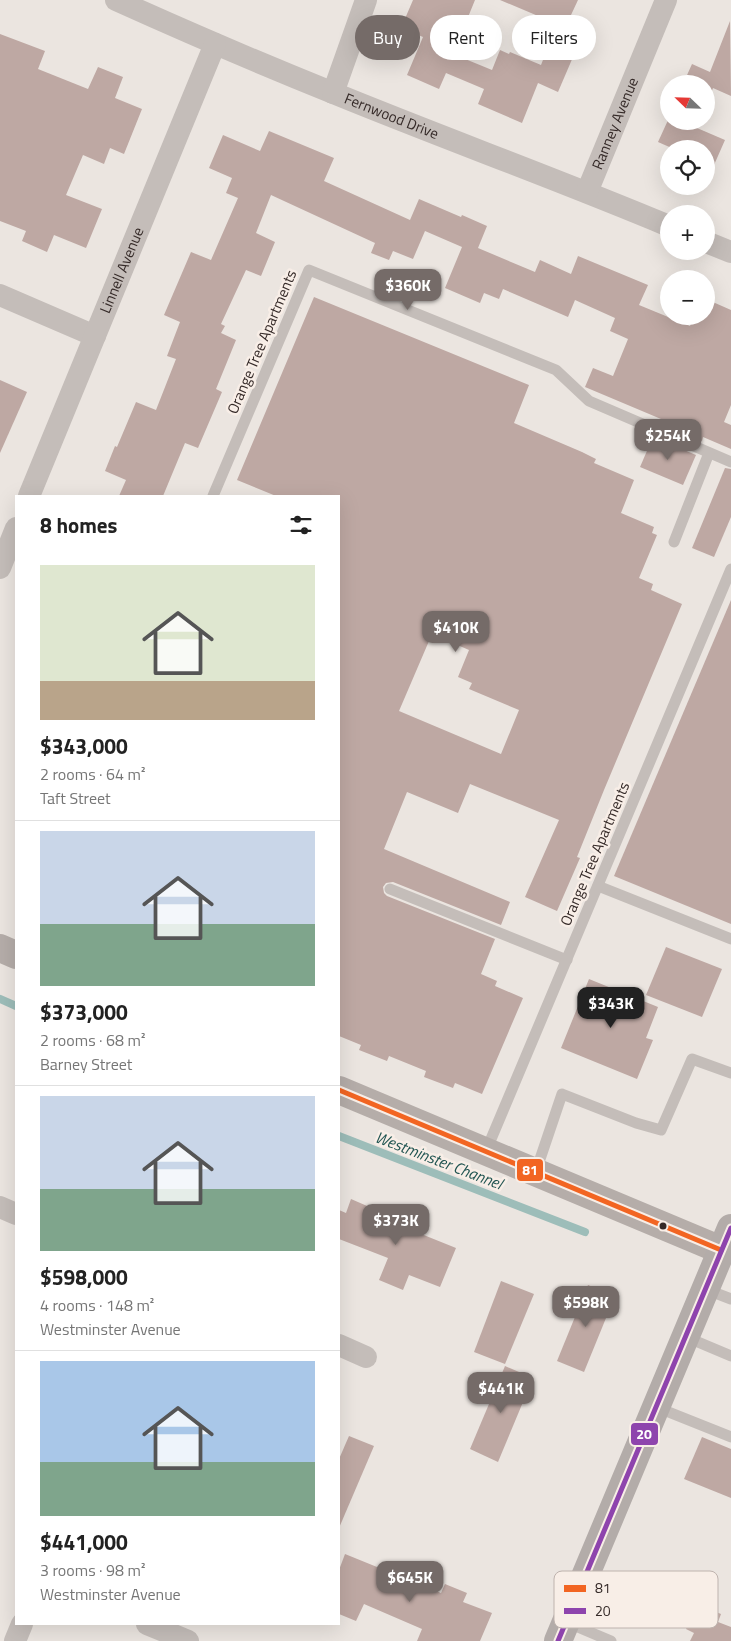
<!DOCTYPE html>
<html lang="en">
<head>
<meta charset="utf-8">
<style>
	body { margin:0; font-family:"Titillium Web",sans-serif; background:#f6f6f6; color:#222; height:100vh; display:flex; flex-direction:column; font-size:19px; white-space:nowrap }
	* { box-sizing:border-box; margin:0 }
	p { font-size:16px; color:#767676 }
	.icon { flex:none; width:28px; height:28px; fill:none; stroke:currentColor; stroke-width:2; stroke-linecap:round; stroke-linejoin:round }
	.map { position:relative; flex:1; overflow:hidden }
	.sheet { position:absolute; left:15px; top:495px; width:325px; height:1130px; display:flex; flex-direction:column; background:#fff; border-radius:0px; box-shadow:0 5px 20px #0002 }
	.sheet>* { flex:none }
	.top-card { position:absolute; left:355px; top:15px; width:300px; height:45px; display:flex; gap:10px }
	.needle { width:32px; rotate:293deg }
	.buttons { position:absolute; left:660px; top:75px; display:grid; gap:10px }
	.buttons a { display:grid; place-items:center; width:55px; height:55px; border-radius:50%; background:#fff; box-shadow:0 5px 20px #0002; font-size:25px }
	.price { position:absolute; translate:-50% -42px; padding:0 11px; border-radius:10px; background:#756b68; color:#fff; font-size:16px; line-height:32px; filter:drop-shadow(0 1px 2px #0008) }
	.price::after { content:''; position:absolute; left:50%; top:30px; width:15px; height:11px; margin-left:-8px; background:inherit; clip-path:polygon(0 0,100% 0,50% 100%) }
	.price.on { background:#222; color:#fff }
	ul { padding:0; list-style:none }
	li { display:grid; align-content:center; gap:10px; height:265px; padding:0 25px }
	li+li { border-top:1px solid #e0e0e0 }
	li span { display:grid; place-items:center; height:155px; border-radius:0px; color:#555 }
	li>.icon { margin-inline-start:auto }
	span .icon { width:90px; height:90px; fill:#fffc; stroke-width:1 }
	li b { font-size:21px }
	h2 { display:flex; justify-content:space-between; align-items:center; height:60px; padding:0 25px; font-size:21px }
	.chip { padding:0 18px; border-radius:22px; background:#fff; box-shadow:0 5px 20px #0002; font-size:18px; line-height:45px }
	.chip.on { background:#756b68; color:#fff }
	.map>svg:first-child { display:block }
	.lines { fill:none; stroke-linecap:round; stroke-linejoin:round }
	.stream { stroke:#9dbdb9; stroke-width:8 }
	.building { fill:#bea8a3; fill-rule:evenodd }
	.lane { stroke:#c4bdb9; stroke-width:11 }
	.street { stroke:#c4bdb9; stroke-width:22 }
	.secondary { stroke:#b5ada9; stroke-width:28 }
	.primary { stroke:#b3aca9; stroke-width:28 }
	.bus-1-casing { stroke:#f8eee7; stroke-width:9 }
	.bus-2-casing { stroke:#f8eee7; stroke-width:9 }
	.bus-1 { stroke:#f26522; stroke-width:5 }
	.bus-2 { stroke:#8e44ad; stroke-width:5 }
	.bus-dot { fill:#352a28; stroke:#f8eee7; stroke-width:2 }
	.labels { text-anchor:middle; stroke-width:5; stroke-linejoin:round; paint-order:stroke }
	.street-label { font-size:15px; fill:#352a28; stroke:#f8eee7 }
	.water-label { font-size:16px; font-style:italic; fill:#205451; stroke:#f8eee7 }
	.key { fill:#f8eee7; stroke:#beb3ae; stroke-width:1 }
	.key-label { font-size:14px; fill:#352a28 }
	.line-badge { stroke:#f8eee7; stroke-width:2 }
	.badge-label { font-size:14px; text-anchor:middle; font-weight:bold; fill:#fff }
</style>
</head>
<body>
<div class="map">
<svg width="731" height="1641" viewBox="0 0 731 1641">
	<rect width="100%" height="100%" fill="#ebe5e0"/>
	<g class="lines">
		<!-- stream -->
		<g class="stream">
			<path d="M0,999L16,1006"/>
			<path d="M339,1136L585,1232"/>
		</g>
	</g>
	<!-- building -->
	<g class="building">
		<path d="M413,0H475L453,54L492,70L500,50L509,54L510,52L541,65L557,24L500,0H578L571,15L588,22L558,92L538,83L522,123L478,104L484,89L446,73L439,89L407,75L423,37L401,28Z"/>
		<path d="M730,21L731,96L713,88L706,105V84H683L692,64L710,72Z"/>
		<path d="M0,34L45,51L38,69L88,89L98,67L123,77L115,98L142,109L124,154L110,148L104,164L83,155L66,195L102,209L86,248L54,235L47,252L22,241L26,231L0,221Z"/>
		<path d="M669,118V121H699L697,128L725,140L714,165L706,162V149H674L658,142Z"/>
		<path d="M269,131L334,158L324,181L410,220L419,199L461,217L462,215L487,226L478,248L535,272L540,260L571,274L578,256L648,285L639,305L690,326L694,316H706V299L731,310V405L724,422L731,425V449L703,437L702,441L659,423L661,419L585,387L593,368L613,376L628,339L610,331L615,318L575,300L568,317L503,289L499,299L484,293L480,303L445,288L462,247L425,231L413,259L393,251L389,260L371,253L375,243L271,195L256,233L275,242L261,276L246,270L221,324L225,326L221,333L236,340L216,389L222,392L198,448L185,443L163,496H119L126,480L105,471L115,446L117,447L136,402L156,410L176,359L167,356L180,322L164,315L191,252L211,260L238,198L226,193L232,178L209,168L223,135L260,151Z"/>
		<path d="M314,297L529,385L514,423L582,452L596,459L594,463L634,480L621,513L654,527L652,533L657,535L639,578L653,584L651,590L682,604L604,790L577,857L580,858L557,911L525,897L559,820L470,784L458,813L407,792L384,849L510,902L501,925L393,882L386,883L383,887L384,893L387,896L495,939L481,974L497,981L495,986L523,998L482,1094L455,1083L453,1088L424,1077L426,1071L389,1056L387,1061L359,1050L361,1045L339,1036V496H276L237,480ZM432,634L469,650L458,677L472,683L469,689L519,710L501,754L399,711Z"/>
		<path d="M0,380L27,392L0,453Z"/>
		<path d="M653,437L696,455L683,485L640,467Z"/>
		<path d="M725,468L731,469V517L714,557L692,548Z"/>
		<path d="M731,600V924L614,876Z"/>
		<path d="M666,947L722,969L702,1017L646,995Z"/>
		<path d="M589,979L658,1007L646,1038L653,1040L637,1079L561,1048Z"/>
		<path d="M351,1199L381,1212L379,1217L456,1248L440,1287L409,1275L403,1290L379,1280L388,1258L339,1239V1210L346,1213Z"/>
		<path d="M501,1281L534,1294L505,1364L474,1352Z"/>
		<path d="M588,1285L615,1296L584,1372L557,1361Z"/>
		<path d="M505,1366L533,1378L498,1462L470,1449Z"/>
		<path d="M349,1436L374,1446L339,1528V1459Z"/>
		<path d="M702,1437L731,1449V1498L684,1479Z"/>
		<path d="M345,1554L441,1593L445,1584L467,1593L463,1602L492,1613L480,1641H417L422,1629L364,1604L356,1621L339,1614V1570Z"/>
		<path d="M697,1604L721,1614L718,1622L731,1627V1641H690L694,1633L686,1629Z"/>
	</g>
	<g class="lines">
		<!-- lane -->
		<g class="lane">
			<path d="M213,496L309,270L556,370L589,401L731,462"/>
			<path d="M674,542L709,453"/>
			<path d="M598,886L731,939"/>
			<path d="M390,889L567,960"/>
			<path d="M486,1151L731,569"/>
			<path d="M536,1171L562,1094L636,1123L661,1130L692,1059L731,1073"/>
			<path d="M705,1289L731,1299"/>
			<path d="M686,1337L731,1356"/>
			<path d="M656,1407L731,1437"/>
			<path d="M566,1622L611,1641"/>
		</g>
		<!-- street -->
		<g class="street">
			<path id="s1" d="M116,0C187,32 259,63 331,92C443,138 557,179 669,226"/>
			<path d="M333,93L366,0"/>
			<path id="s2" d="M587,192L666,0"/>
			<path d="M706,242L731,252"/>
			<path d="M0,295L95,336"/>
			<path id="s3" d="M29,496L215,44"/>
			<path d="M0,568L16,528"/>
			<path d="M0,1207L16,1214"/>
			<path d="M339,1345L366,1357"/>
			<path d="M147,1624L188,1641"/>
			<path d="M15,1641L22,1624"/>
		</g>
		<!-- secondary -->
		<g class="secondary">
			<path d="M0,948L16,955"/>
			<path d="M339,1090L721,1250"/>
		</g>
		<!-- primary -->
		<path class="primary" d="M558,1641L731,1228"/>
		<defs>
			<path id="bus-1" d="M339,1090L721,1250"/>
			<path id="bus-2" d="M558,1641L731,1228"/>
		</defs>
		<!-- bus-1 casing -->
		<use href="#bus-1" class="bus-1-casing"/>
		<!-- bus-2 casing -->
		<use href="#bus-2" class="bus-2-casing"/>
		<!-- bus-1 -->
		<use href="#bus-1" class="bus-1"/>
		<!-- bus-2 -->
		<use href="#bus-2" class="bus-2"/>
	</g>
	<!-- markers -->
	<circle class="bus-dot" cx="663" cy="1226" r="4.5"/>
	<g class="labels">
		<!-- street labels -->
		<g class="street-label">
			<text dy="5" stroke="none"><textPath href="#s1" startOffset="299">Fernwood Drive</textPath></text>
			<text dy="5" stroke="none"><textPath href="#s2" startOffset="74">Ranney Avenue</textPath></text>
			<text dy="5" stroke="none"><textPath href="#s3" startOffset="244">Linnell Avenue</textPath></text>
			<text transform="translate(262 342) rotate(-67)" y="5">Orange Tree Apartments</text>
			<text transform="translate(595 854) rotate(-67)" y="5">Orange Tree Apartments</text>
		</g>
		<!-- water labels -->
		<g class="water-label">
			<text transform="translate(439 1160) rotate(21)" y="6">Westminster Channel</text>
		</g>
	</g>
	<!-- legend -->
	<rect x="554" y="1571" width="164" height="57" rx="8" class="key"/>
	<rect x="564" y="1585" width="22" height="7" fill="#f26522"/>
	<rect x="564" y="1608" width="22" height="6" fill="#8e44ad"/>
	<g class="key-label">
		<text x="595" y="1593">81</text>
		<text x="595" y="1616">20</text>
	</g>
	<g class="line-badge">
		<rect x="516" y="1158" width="28" height="24" rx="5" fill="#f26522"/>
		<rect x="630" y="1422" width="29" height="24" rx="5" fill="#8e44ad"/>
	</g>
	<g class="badge-label">
		<text x="530" y="1175">81</text>
		<text x="644" y="1439">20</text>
	</g>
</svg>
<div class="buttons">
<a><svg class="needle" viewBox="-14 -14 28 28"><path d="M0-13l5 13h-10z" fill="#e53935"/><path d="M0 13l5-13h-10z" fill="#767676"/></svg></a>
<a><svg class="icon" aria-label="locate" viewBox="0 0 24 24"><circle cx="12" cy="12" r="6"/><path d="M12 2v4M12 18v4M2 12h4M18 12h4"/></svg></a>
<a>+</a>
<a>−</a>
</div>
<b class="price" style="left:408px;top:311px">$360K</b>
<b class="price" style="left:668px;top:461px">$254K</b>
<b class="price" style="left:456px;top:653px">$410K</b>
<b class="price on" style="left:611px;top:1029px">$343K</b>
<b class="price" style="left:396px;top:1246px">$373K</b>
<b class="price" style="left:586px;top:1328px">$598K</b>
<b class="price" style="left:501px;top:1414px">$441K</b>
<b class="price" style="left:410px;top:1603px">$645K</b>
<div class="top-card">
<a class="chip on">Buy</a>
<a class="chip">Rent</a>
<a class="chip">Filters</a>
</div>
<section class="sheet">
<h2>8 homes<svg class="icon" aria-label="filters" viewBox="0 0 24 24"><path d="M4 7h16M4 17h16"/><circle cx="9" cy="7" r="2"/><circle cx="15" cy="17" r="2"/></svg></h2>
<ul>
<li><span style="background:linear-gradient(#dfe7d0 75%,#b9a48a 0)"><svg class="icon" aria-label="home" viewBox="0 0 24 24"><path d="M3 11l9-7 9 7M6 9v11h12V9"/></svg></span><div><b>$343,000</b><p>2 rooms · 64 m²</p><p>Taft Street</p></div></li>
<li><span style="background:linear-gradient(#c9d6e8 60%,#7fa58c 0)"><svg class="icon" aria-label="home" viewBox="0 0 24 24"><path d="M3 11l9-7 9 7M6 9v11h12V9"/></svg></span><div><b>$373,000</b><p>2 rooms · 68 m²</p><p>Barney Street</p></div></li>
<li><span style="background:linear-gradient(#c9d6e8 60%,#7fa58c 0)"><svg class="icon" aria-label="home" viewBox="0 0 24 24"><path d="M3 11l9-7 9 7M6 9v11h12V9"/></svg></span><div><b>$598,000</b><p>4 rooms · 148 m²</p><p>Westminster Avenue</p></div></li>
<li><span style="background:linear-gradient(#a9c7e8 65%,#7fa58c 0)"><svg class="icon" aria-label="home" viewBox="0 0 24 24"><path d="M3 11l9-7 9 7M6 9v11h12V9"/></svg></span><div><b>$441,000</b><p>3 rooms · 98 m²</p><p>Westminster Avenue</p></div></li>
</ul>
</section>
</div>
</body>
</html>
